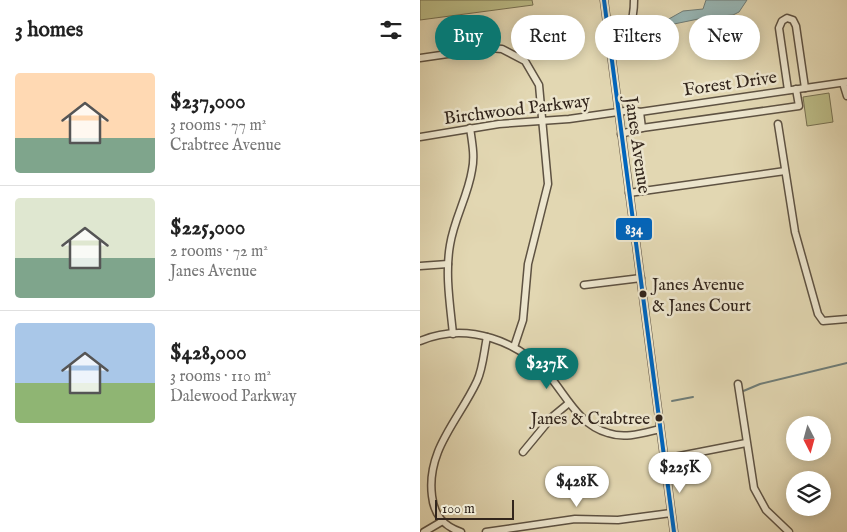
<!DOCTYPE html>
<html lang="en">
<head>
<meta charset="utf-8">
<style>
	body { margin:0; font-family:"IM FELL English",serif; background:#f2f2f2; color:#222; height:100vh; display:flex; flex-direction:column; font-size:19px; white-space:nowrap }
	* { box-sizing:border-box; margin:0 }
	p { font-size:16px; color:#767676 }
	.icon { flex:none; width:28px; height:28px; fill:none; stroke:currentColor; stroke-width:2; stroke-linecap:round; stroke-linejoin:round }
	.map { position:relative; flex:1; overflow:hidden }
	.panel { display:flex; flex-direction:column; background:#fff; width:420px }
	.panel>* { flex:none }
	.guide { position:absolute; left:15px; top:15px; width:336px; height:45px; display:flex; gap:10px }
	.needle { width:32px; rotate:174deg }
	.controls { position:absolute; left:366px; top:416px; display:grid; gap:10px }
	.controls a { display:grid; place-items:center; width:45px; height:45px; border-radius:50%; background:#fff; box-shadow:0 2px 12px #0003; font-size:25px }
	.scale { position:absolute; left:15px; bottom:12px; width:79px; box-sizing:border-box; padding-left:5px; border:2px solid #32251c; border-top:0; font-size:14px; line-height:18px; white-space:nowrap; color:#32251c; -webkit-text-stroke:4px #ece5cd; paint-order:stroke }
	.price { position:absolute; translate:-50% -42px; padding:0 11px; border-radius:18px; background:#fff; color:#222; font-size:16px; line-height:32px; filter:drop-shadow(0 1px 2px #0008) }
	.price::after { content:''; position:absolute; left:50%; top:30px; width:15px; height:11px; margin-left:-8px; background:inherit; clip-path:polygon(0 0,100% 0,50% 100%) }
	.price.on { background:#0f766e; color:#fff }
	ul { padding:0; list-style:none }
	li { display:flex; align-items:center; gap:15px; height:125px; padding:0 15px }
	li+li { border-top:1px solid #e0e0e0 }
	li span { display:grid; place-items:center; flex:none; width:140px; height:100px; border-radius:5px; color:#555 }
	li>.icon { margin-inline-start:auto }
	span .icon { width:60px; height:60px; fill:#fffc; stroke-width:1 }
	li b { font-size:21px }
	h2 { display:flex; justify-content:space-between; align-items:center; height:60px; padding:0 15px; font-size:21px }
	.chip { padding:0 18px; border-radius:22px; background:#fff; box-shadow:0 2px 12px #0003; font-size:18px; line-height:45px }
	.chip.on { background:#0f766e; color:#fff }
	main { display:flex; flex:1; min-height:0 }
	.map>svg:first-child { display:block }
	.green { fill:#bbbc87; stroke:#767052 }
	.water { fill:#98b7b6; stroke:#6f7d78 }
	.lines { fill:none; stroke-linecap:round; stroke-linejoin:round }
	.stream { stroke:#6f7d78; stroke-width:2 }
	.minor-casing { stroke:#5e5242; stroke-width:9 }
	.minor { stroke:#ece5cd; stroke-width:6 }
	.bus-1-casing { stroke:#ece5cd; stroke-width:8 }
	.bus-1 { stroke:#0065bd; stroke-width:4 }
	.bus-dot { fill:#32251c; stroke:#ece5cd; stroke-width:2 }
	.labels { text-anchor:middle; stroke-width:5; stroke-linejoin:round; paint-order:stroke }
	.bus-label { font-size:17px; fill:#32251c; stroke:#ece5cd; text-anchor:start }
	.street-label { font-size:18px; fill:#32251c; stroke:#ece5cd }
	.line-badge { stroke:#ece5cd; stroke-width:2 }
	.badge-label { font-size:14px; text-anchor:middle; font-weight:bold; fill:#fff }
</style>
</head>
<body>
<main>
<section class="panel">
<h2>3 homes<svg class="icon" aria-label="filters" viewBox="0 0 24 24"><path d="M4 7h16M4 17h16"/><circle cx="9" cy="7" r="2"/><circle cx="15" cy="17" r="2"/></svg></h2>
<ul>
<li><span style="background:linear-gradient(#ffd9b3 65%,#7fa58c 0)"><svg class="icon" aria-label="home" viewBox="0 0 24 24"><path d="M3 11l9-7 9 7M6 9v11h12V9"/></svg></span><div><b>$237,000</b><p>3 rooms · 77 m²</p><p>Crabtree Avenue</p></div></li>
<li><span style="background:linear-gradient(#dfe7d0 60%,#7fa58c 0)"><svg class="icon" aria-label="home" viewBox="0 0 24 24"><path d="M3 11l9-7 9 7M6 9v11h12V9"/></svg></span><div><b>$225,000</b><p>2 rooms · 72 m²</p><p>Janes Avenue</p></div></li>
<li><span style="background:linear-gradient(#a9c7e8 60%,#8fb573 0)"><svg class="icon" aria-label="home" viewBox="0 0 24 24"><path d="M3 11l9-7 9 7M6 9v11h12V9"/></svg></span><div><b>$428,000</b><p>3 rooms · 110 m²</p><p>Dalewood Parkway</p></div></li>
</ul>
</section>
<div class="map">
<svg width="427" height="532" viewBox="0 0 427 532">
	<rect width="100%" height="100%" fill="#e2d7b2"/>
	<filter id="stains"><feTurbulence type="fractalNoise" baseFrequency=".004" numOctaves="4"/><feColorMatrix values="0 0 0 0 .2 0 0 0 0 .09 0 0 0 0 .02 0 0 0 .5 -.17"/></filter>
	<radialGradient id="worn" r=".72"><stop offset=".6" stop-color="#630" stop-opacity="0"/><stop offset="1" stop-color="#630" stop-opacity=".3"/></radialGradient>
	<!-- green -->
	<g class="green">
		<path d="M0,0H112L113,5L0,20Z"/>
		<path d="M318,40H325L327,44L326,53L320,57L315,45Z"/>
		<path d="M409,93L413,122L387,126L383,97Z"/>
	</g>
	<!-- water -->
	<path class="water" d="M286,0H327L319,12L313,15L288,17L254,24L251,26L250,32L230,30L236,21L247,20L263,11L283,9Z"/>
	<g class="lines">
		<!-- stream -->
		<g class="stream">
			<path d="M321,392L340,384L427,363"/>
			<path d="M252,401L273,397"/>
		</g>
		<defs>
			<g id="minor">
				<path d="M184,0L254,532"/>
				<path d="M189,38C210,35 214,20 214,0"/>
				<path d="M0,58L69,48L82,49L105,61L119,85L128,184L108,264L103,320L94,347"/>
				<path d="M423,83L427,96"/>
				<path d="M368,90L359,28L362,21L367,18L373,20L376,26L385,88"/>
				<path d="M220,112L222,128"/>
				<path d="M358,124L375,232L398,314L403,321L427,319"/>
				<path d="M201,134L222,128L379,106L376,89"/>
				<path d="M0,137L79,124L149,119L212,110L220,112L427,82"/>
				<path d="M209,193L365,171"/>
				<path d="M0,266L28,264"/>
				<path d="M164,285L221,278"/>
				<path d="M33,334C30,304 25,274 30,245C34,219 48,196 52,170C55,156 52,142 50,128"/>
				<path d="M0,341C47,321 100,341 131,378C148,399 160,425 188,433C205,439 223,433 240,429"/>
				<path d="M318,384L334,488L346,510L369,532"/>
				<path d="M103,452L132,417L149,403"/>
				<path d="M244,459L326,443"/>
				<path d="M4,532L21,522"/>
				<path d="M41,532C23,526 14,515 12,496C6,450 39,420 57,381C63,368 64,351 67,337"/>
				<path d="M66,532L155,519L198,520L251,513"/>
			</g>
		</defs>
		<!-- minor casing -->
		<use href="#minor" class="minor-casing"/>
		<!-- minor -->
		<use href="#minor" class="minor"/>
		<defs>
			<path id="bus-1" d="M184,0L254,532"/>
		</defs>
		<!-- bus-1 casing -->
		<use href="#bus-1" class="bus-1-casing"/>
		<!-- bus-1 -->
		<use href="#bus-1" class="bus-1"/>
	</g>
	<!-- markers -->
	<g class="bus-dot">
		<circle cx="223" cy="294" r="4.5"/>
		<circle cx="239" cy="418" r="4.5"/>
	</g>
	<g class="labels">
		<!-- bus labels -->
		<g class="bus-label">
			<text x="232" y="290">Janes Avenue<tspan x="232" dy="21">&amp; Janes Court</tspan></text>
			<text x="230" y="424" text-anchor="end">Janes &amp; Crabtree</text>
		</g>
		<!-- street labels -->
		<g class="street-label">
			<text transform="translate(310 83) rotate(-8)" y="6">Forest Drive</text>
			<text transform="translate(97 109) rotate(-7)" y="6">Birchwood Parkway</text>
			<text transform="translate(218 145) rotate(82)" y="6">Janes Avenue</text>
		</g>
	</g>
	<rect class="line-badge" x="195" y="217" width="38" height="24" rx="5" fill="#0065bd"/>
	<g class="badge-label">
		<text x="214" y="234">834</text>
	</g>
	<rect width="100%" height="100%" filter="url(#stains)"/>
	<rect width="100%" height="100%" fill="url(#worn)"/>
</svg>
<div class="controls">
<a><svg class="needle" viewBox="-14 -14 28 28"><path d="M0-13l5 13h-10z" fill="#e53935"/><path d="M0 13l5-13h-10z" fill="#767676"/></svg></a>
<a><svg class="icon" aria-label="layers" viewBox="0 0 24 24"><path d="M12 4l9 5-9 5-9-5zM3 14l9 5 9-5"/></svg></a>
</div>
<div class="scale">100 m</div>
<b class="price on" style="left:127px;top:390px">$237K</b>
<b class="price" style="left:260px;top:494px">$225K</b>
<b class="price" style="left:157px;top:508px">$428K</b>
<div class="guide">
<a class="chip on">Buy</a>
<a class="chip">Rent</a>
<a class="chip">Filters</a>
<a class="chip">New</a>
</div>
</div>
</main>
</body>
</html>
